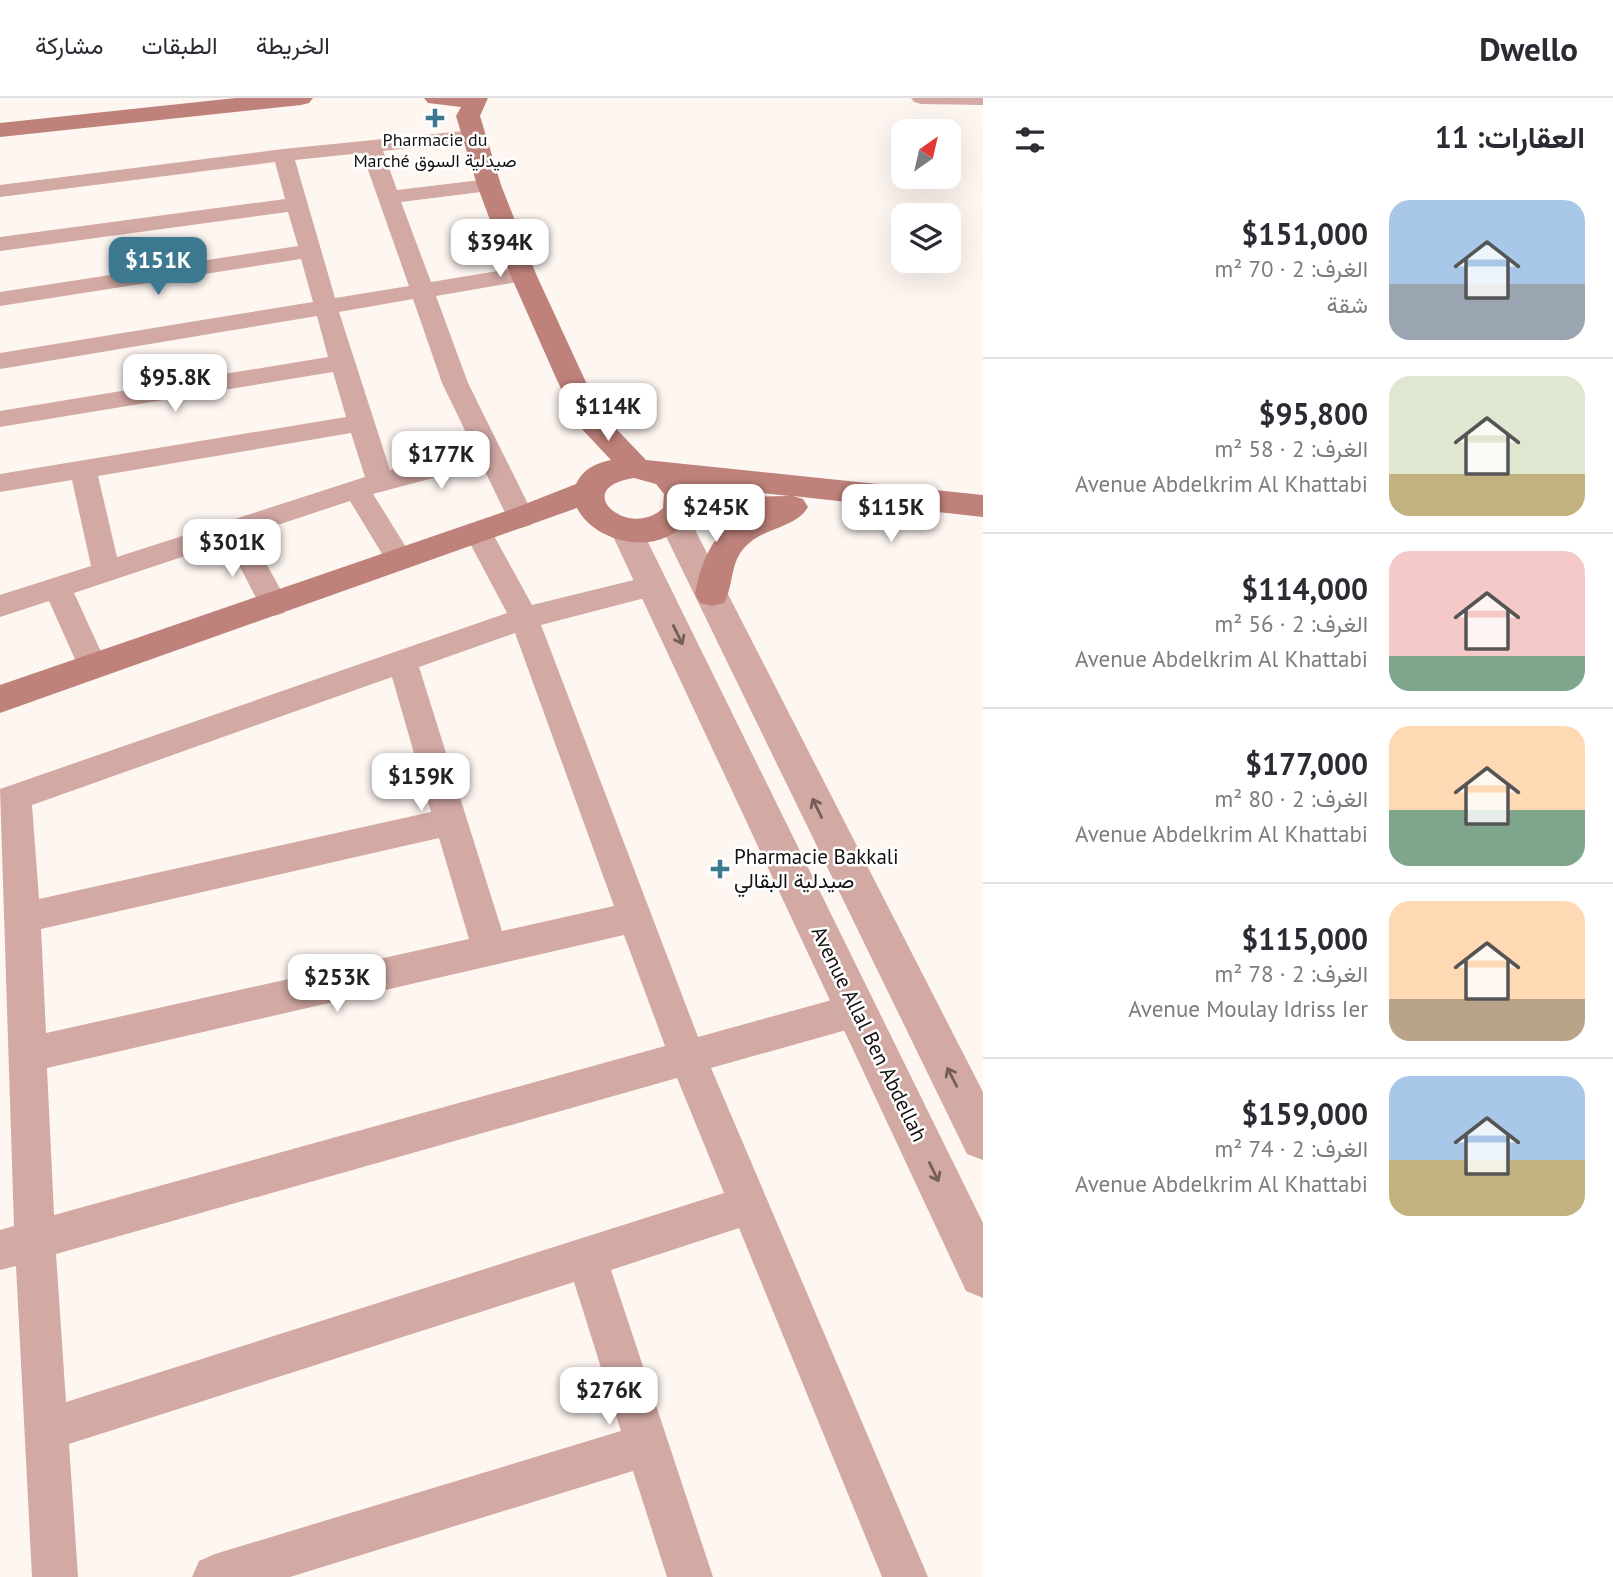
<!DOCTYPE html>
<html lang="ar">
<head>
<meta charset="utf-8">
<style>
	body { margin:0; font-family:"PT Sans",Vazirmatn,sans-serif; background:#f7f7f7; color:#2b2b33; direction:rtl; height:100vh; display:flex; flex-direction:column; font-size:26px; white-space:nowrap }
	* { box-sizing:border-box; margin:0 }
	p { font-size:23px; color:#7c7c81 }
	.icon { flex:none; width:38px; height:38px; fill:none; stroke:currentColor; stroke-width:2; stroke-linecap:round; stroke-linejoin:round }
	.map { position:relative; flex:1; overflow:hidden; direction:ltr }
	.drawer { display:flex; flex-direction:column; background:#fff; width:630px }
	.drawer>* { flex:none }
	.needle { width:46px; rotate:34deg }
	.tools { position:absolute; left:891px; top:21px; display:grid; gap:14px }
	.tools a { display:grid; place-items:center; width:70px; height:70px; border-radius:14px; background:#fff; box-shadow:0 7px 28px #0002; font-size:35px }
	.price { position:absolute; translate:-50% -60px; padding:0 16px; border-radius:14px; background:#fff; color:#222; font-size:23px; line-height:46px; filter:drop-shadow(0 2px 4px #0008) }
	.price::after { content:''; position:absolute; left:50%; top:42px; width:21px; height:16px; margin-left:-10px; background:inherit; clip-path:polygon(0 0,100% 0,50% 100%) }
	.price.selected { background:#3c7990; color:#fff }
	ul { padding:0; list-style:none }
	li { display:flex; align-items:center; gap:21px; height:175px; padding:0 28px }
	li+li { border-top:2px solid #e1e1e2 }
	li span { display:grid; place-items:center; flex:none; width:196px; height:140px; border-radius:21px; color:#555 }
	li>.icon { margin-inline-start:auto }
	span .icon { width:84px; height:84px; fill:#fffc; stroke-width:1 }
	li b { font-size:30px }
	h2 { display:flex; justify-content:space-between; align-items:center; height:84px; padding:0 28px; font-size:30px }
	header { display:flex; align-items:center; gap:42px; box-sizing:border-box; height:98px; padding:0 35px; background:#fff; border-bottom:2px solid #e1e1e2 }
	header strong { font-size:33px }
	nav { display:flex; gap:38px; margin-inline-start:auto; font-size:24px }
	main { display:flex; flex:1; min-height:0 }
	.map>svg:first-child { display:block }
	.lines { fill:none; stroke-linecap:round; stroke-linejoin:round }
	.minor { fill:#d3a9a4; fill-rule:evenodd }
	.tertiary { fill:#d3a9a4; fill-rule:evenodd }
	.secondary { fill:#bf827b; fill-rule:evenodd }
	.oneway { stroke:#745e5a }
	.poi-dot { fill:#3c7990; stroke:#fff; stroke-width:2.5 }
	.labels { text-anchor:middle; stroke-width:5; stroke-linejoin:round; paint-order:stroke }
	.far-poi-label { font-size:18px; fill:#151210; stroke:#fff }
	.poi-label { font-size:21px; fill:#151210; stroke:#fff; text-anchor:start }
	.street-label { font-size:21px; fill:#151210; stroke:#fff }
</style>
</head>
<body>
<header>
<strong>Dwello</strong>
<nav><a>الخريطة</a><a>الطبقات</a><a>مشاركة</a></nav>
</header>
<main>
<section class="drawer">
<h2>العقارات: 11<svg class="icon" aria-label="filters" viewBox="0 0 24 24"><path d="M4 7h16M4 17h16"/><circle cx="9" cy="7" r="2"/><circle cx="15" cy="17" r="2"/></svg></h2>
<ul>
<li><span style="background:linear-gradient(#a9c7e8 60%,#9aa5b1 0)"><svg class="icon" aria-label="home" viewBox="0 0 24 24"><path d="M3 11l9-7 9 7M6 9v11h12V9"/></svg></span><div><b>$151,000</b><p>الغرف: 2 · 70 m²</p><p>شقة</p></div></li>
<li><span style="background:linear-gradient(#dfe7d0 70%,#c2b280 0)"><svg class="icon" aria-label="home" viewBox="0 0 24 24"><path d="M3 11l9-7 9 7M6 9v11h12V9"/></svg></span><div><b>$95,800</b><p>الغرف: 2 · 58 m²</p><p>Avenue Abdelkrim Al Khattabi</p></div></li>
<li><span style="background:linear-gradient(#f6c9c9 75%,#7fa58c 0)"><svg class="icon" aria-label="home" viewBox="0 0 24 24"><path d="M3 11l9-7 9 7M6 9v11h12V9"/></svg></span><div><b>$114,000</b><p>الغرف: 2 · 56 m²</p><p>Avenue Abdelkrim Al Khattabi</p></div></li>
<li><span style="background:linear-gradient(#ffd9b3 60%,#7fa58c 0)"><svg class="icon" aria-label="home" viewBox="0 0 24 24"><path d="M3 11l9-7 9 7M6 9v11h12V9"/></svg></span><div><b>$177,000</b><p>الغرف: 2 · 80 m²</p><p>Avenue Abdelkrim Al Khattabi</p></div></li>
<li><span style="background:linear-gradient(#ffd9b3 70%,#b9a48a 0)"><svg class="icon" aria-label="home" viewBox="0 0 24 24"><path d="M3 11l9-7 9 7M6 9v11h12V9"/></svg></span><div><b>$115,000</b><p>الغرف: 2 · 78 m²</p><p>Avenue Moulay Idriss Ier</p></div></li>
<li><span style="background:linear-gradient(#a9c7e8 60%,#c2b280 0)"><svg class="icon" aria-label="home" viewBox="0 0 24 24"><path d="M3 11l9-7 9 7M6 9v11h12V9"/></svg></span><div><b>$159,000</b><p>الغرف: 2 · 74 m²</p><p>Avenue Abdelkrim Al Khattabi</p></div></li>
</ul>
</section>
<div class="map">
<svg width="983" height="1479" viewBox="0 0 983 1479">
	<rect width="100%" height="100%" fill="#fef6f1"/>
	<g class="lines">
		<!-- minor -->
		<g class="minor">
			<path d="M911,0H983V7L921,6L914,4Z"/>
			<path d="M474,32L481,34L484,38L481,42L383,53L397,92L489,81L497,82L500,87L497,92L401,104L431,184L523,169L531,171L535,176L531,181L523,183L436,198L468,285L535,420L531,427L521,430L511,427L482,367L373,396L414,462L410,469L400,472L390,469L350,403L250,436L289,507L284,515L274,518L264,515L227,444L74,495L108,569L104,577L93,581L82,577L49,503L0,519V497L91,468L72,382L0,394V376L346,319L333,274L0,329V313L328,259L317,218L0,271V255L313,204L301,161L0,208V194L298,148L288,114L0,153V139L285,101L275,64L0,99V87L283,51ZM362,55L409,188L335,200L295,62ZM413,201L442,285L474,351L390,372L339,214ZM351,335L365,379L117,459L98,378Z"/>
			<path d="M478,424L488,427L532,507L654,477L664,481L668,488L664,495L541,527L698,939L857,895L870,900L875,912L870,924L857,929L711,970L928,1479H882L739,1130L611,1172L713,1479H667L633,1373L290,1479H192L199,1463L215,1456L621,1333L574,1184L69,1346L78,1479H32L16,1168L0,1172V1132L14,1128L0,691L507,515L464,434L468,427ZM515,535L614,808L502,833L419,569ZM392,579L431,714L39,801L32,707ZM439,740L469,841L46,935L41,831ZM624,837L665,948L54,1117L47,970ZM677,980L724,1095L66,1304L56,1156Z"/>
		</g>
		<!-- tertiary -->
		<g class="tertiary">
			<path d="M673,409L684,412L689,420L983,994V1062L967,1056L657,420L662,412Z"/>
			<path d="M626,421L637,424L642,432L983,1125V1200L966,1193L610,432L615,424Z"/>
		</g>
		<!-- secondary -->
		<g class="secondary">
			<path d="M236,0H313L309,5L301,7L0,39V25Z"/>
			<path d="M424,0H488L480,18L501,87L536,176L584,280L602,316L646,362L983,397V419L793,398L803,401L808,409C795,431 763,429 745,449C730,464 734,487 724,505L712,508L700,505L695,496C701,464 712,436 741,419L688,422C661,459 596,447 577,410L0,615V587L515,410L576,386C583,371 596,365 611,362L579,328L556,280L510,176L477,87L456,18L461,9L428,5ZM634,380L656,386L664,396L663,410C629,443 568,390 634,380ZM691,387L789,398L695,400Z"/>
		</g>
	</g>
	<!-- one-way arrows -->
	<defs><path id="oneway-shaft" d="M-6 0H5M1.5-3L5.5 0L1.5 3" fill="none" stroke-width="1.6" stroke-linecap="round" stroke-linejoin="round" transform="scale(1.75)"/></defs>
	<g class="oneway">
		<use href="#oneway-shaft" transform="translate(678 537) rotate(64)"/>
		<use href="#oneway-shaft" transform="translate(817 710) rotate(-116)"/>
		<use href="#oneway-shaft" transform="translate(952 979) rotate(-117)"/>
		<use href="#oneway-shaft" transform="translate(934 1074) rotate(64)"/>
	</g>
	<!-- markers -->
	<g class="poi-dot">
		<path d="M431.5 9.5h7v7h7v7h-7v7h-7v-7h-7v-7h7z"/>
		<path d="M716.5 760.5h7v7h7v7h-7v7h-7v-7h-7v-7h7z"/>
	</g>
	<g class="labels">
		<!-- far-poi labels -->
		<g class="far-poi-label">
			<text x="435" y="48">Pharmacie du<tspan x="435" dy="21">Marché صيدلية السوق</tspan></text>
		</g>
		<!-- poi labels -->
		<g class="poi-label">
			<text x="734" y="766">Pharmacie Bakkali<tspan x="734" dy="24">صيدلية البقالي</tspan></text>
		</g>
		<!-- street labels -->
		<g class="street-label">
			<text transform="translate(869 936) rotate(64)" y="7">Avenue Allal Ben Abdellah</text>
		</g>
	</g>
</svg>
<div class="tools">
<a><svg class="needle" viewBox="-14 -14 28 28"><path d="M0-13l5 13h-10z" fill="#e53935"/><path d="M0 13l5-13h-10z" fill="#7c7c81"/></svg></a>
<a><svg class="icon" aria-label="layers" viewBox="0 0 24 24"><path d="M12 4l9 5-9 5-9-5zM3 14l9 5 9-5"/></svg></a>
</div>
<b class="price" style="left:500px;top:181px">$394K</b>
<b class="price selected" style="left:158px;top:199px">$151K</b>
<b class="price" style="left:175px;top:316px">$95.8K</b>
<b class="price" style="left:608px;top:345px">$114K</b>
<b class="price" style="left:441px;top:393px">$177K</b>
<b class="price" style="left:716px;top:446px">$245K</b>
<b class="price" style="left:891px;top:446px">$115K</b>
<b class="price" style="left:232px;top:481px">$301K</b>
<b class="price" style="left:421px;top:715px">$159K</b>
<b class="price" style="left:337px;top:916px">$253K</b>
<b class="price" style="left:609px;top:1329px">$276K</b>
</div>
</main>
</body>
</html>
